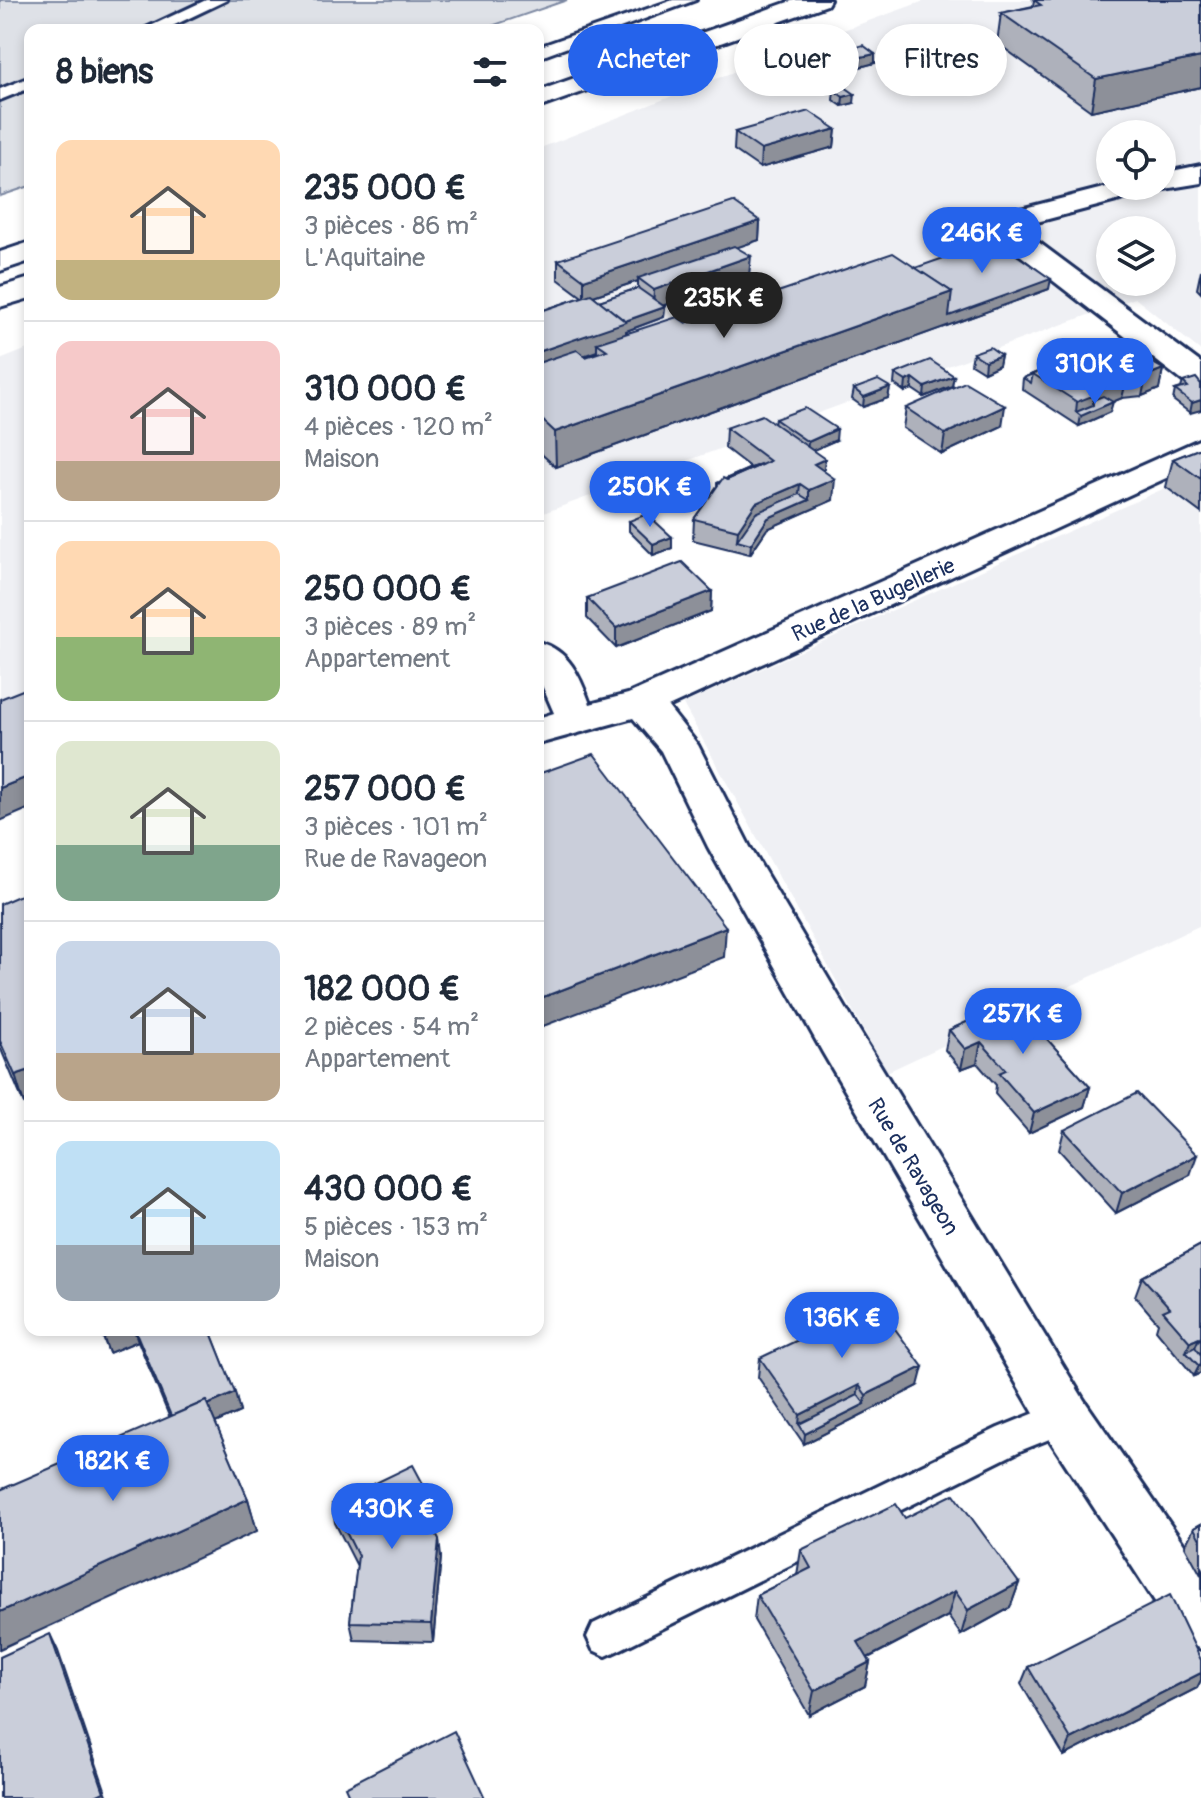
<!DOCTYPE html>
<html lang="fr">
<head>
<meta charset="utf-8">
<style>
	body { margin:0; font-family:Pangolin,sans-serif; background:#f6f6f7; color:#1f2937; height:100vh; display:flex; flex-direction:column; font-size:30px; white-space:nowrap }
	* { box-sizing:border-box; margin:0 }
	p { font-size:26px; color:#747a83 }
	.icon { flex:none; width:44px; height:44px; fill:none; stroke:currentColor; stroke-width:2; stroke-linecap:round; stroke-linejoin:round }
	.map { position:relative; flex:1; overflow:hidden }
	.drawer { position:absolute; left:24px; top:24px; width:520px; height:1312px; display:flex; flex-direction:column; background:#fff; border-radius:16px; box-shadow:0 4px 12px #0003 }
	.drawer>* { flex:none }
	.hud { position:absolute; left:568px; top:24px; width:512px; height:72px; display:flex; gap:16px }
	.fabs { position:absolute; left:1096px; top:120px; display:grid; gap:16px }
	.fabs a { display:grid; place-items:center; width:80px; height:80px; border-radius:50%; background:#fff; box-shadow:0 4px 12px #0003; font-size:40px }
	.price { position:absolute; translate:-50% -68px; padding:0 18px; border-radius:28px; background:#2563eb; color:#fff; font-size:26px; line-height:52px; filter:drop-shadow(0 2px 4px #0008) }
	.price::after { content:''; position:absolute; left:50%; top:48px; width:24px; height:18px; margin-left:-12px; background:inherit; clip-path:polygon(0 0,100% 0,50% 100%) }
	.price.current { background:#222; color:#fff }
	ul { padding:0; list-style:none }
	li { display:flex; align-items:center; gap:24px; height:200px; padding:0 32px }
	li+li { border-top:2px solid #e0e1e3 }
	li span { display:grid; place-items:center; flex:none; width:224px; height:160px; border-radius:16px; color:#555 }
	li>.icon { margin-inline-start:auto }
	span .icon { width:96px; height:96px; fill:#fffc; stroke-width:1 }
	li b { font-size:34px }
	h2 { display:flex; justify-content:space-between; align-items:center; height:96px; padding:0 32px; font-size:34px }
	.tag { padding:0 28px; border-radius:36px; background:#fff; box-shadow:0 4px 12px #0003; font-size:28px; line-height:72px }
	.tag.current { background:#2563eb; color:#fff }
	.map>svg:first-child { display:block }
	.built { fill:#eff0f4; fill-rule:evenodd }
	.green { fill:#dee1e7; stroke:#7c88a2; stroke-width:2 }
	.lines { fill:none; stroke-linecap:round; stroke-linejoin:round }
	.lane-casing { stroke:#1b2f5e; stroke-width:6 }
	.street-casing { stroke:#1b2f5e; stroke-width:6 }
	.highway-casing { stroke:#1b2f5e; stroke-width:6 }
	.lane { fill:#fff; fill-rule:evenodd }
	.street { fill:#fff; fill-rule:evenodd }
	.highway { fill:#fff; fill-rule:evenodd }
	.wall { fill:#aeb1bb; stroke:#1b2f5e; stroke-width:2; fill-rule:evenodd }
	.shaded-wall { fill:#8d9099; stroke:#1b2f5e; stroke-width:2 }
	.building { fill:#caceda; stroke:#1b2f5e; stroke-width:2 }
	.labels { text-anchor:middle; stroke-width:6; stroke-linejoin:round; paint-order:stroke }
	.street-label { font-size:22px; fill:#1b2f5e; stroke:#fff }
</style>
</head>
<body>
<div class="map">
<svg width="1201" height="1798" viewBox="0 0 1201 1798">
	<rect width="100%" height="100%" fill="#fff"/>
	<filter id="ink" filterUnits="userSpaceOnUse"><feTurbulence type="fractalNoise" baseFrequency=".0125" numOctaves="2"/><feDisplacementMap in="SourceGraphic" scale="16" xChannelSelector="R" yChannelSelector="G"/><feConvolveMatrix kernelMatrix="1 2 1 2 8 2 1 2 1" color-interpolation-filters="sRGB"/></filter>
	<g filter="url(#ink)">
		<!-- built -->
		<g class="built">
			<path d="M927,0H1201V351L1135,298L538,515V149L799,46ZM1110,134H1162V186H1110ZM1110,230H1162V282H1110Z"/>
			<path d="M30,348V712L0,723V360Z"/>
			<path d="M1201,472V925L887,1072L683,704Z"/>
		</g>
		<!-- green -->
		<path class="green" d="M0,0H567L480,30H30V186L0,196Z"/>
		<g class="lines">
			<defs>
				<g id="lane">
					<path d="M206,0H227L164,30H142Z"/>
					<path d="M673,0H696L538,58V47Z"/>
					<path d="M30,77V88L0,100V89Z"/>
					<path d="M1065,1401L1077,1406L1083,1417L1077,1428L1022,1450L619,1650L606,1656L593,1650L587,1637L593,1624L998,1428Z"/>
				</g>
				<g id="street">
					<path d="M1201,165V183L1158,190L1018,227L1201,363V389L1189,386L980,224L985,218L1111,186H1162V173Z"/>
					<path d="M1201,439V462L668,707L698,745L750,847L857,1027L1084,1400L1201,1569V1649L1180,1640L1046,1434L823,1053L708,847L661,751L633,718L538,744V718L554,713L538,676V642C569,650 580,676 590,704L628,694Z"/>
				</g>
				<g id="highway">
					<path d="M794,0H830L827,5L538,108V91Z"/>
					<path d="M30,242V261L0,271V252Z"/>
					<path d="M30,278V298L0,307V287Z"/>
				</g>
			</defs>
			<!-- lane casing -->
			<use href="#lane" class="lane-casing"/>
			<!-- street casing -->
			<use href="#street" class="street-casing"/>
			<!-- highway casing -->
			<use href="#highway" class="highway-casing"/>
			<!-- lane -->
			<use href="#lane" class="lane"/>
			<!-- street -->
			<use href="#street" class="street"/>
			<!-- highway -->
			<use href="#highway" class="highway"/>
		</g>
		<!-- wall -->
		<g class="wall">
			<path d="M1034,0H1201V87L1091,111L997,43L1001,13L1033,6Z"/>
			<path d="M849,49L875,63L860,67L848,58Z"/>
			<path d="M834,90L854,103L842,106L833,100Z"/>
			<path d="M836,129L834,147L760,168L734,150L735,132Z"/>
			<path d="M760,221L759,240L737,247L749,276L663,306L665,307L664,317L626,331V333L686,323L915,268L1049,289L556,467L538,451V312L582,297L558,279V260ZM638,281V288L599,301L593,296ZM597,351V353L586,357L585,356Z"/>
			<path d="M1201,270V293L1197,289Z"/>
			<path d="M973,353L1001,355L999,365L984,372L971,364Z"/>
			<path d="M1163,369L1159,389L1142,396L1122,398L1112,402L1110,412L1079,426L1022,389L1023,378L1033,374L1055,370Z"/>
			<path d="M895,374L952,386L924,397L912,389L905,392L894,384Z"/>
			<path d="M1183,382L1201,384L1190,413L1173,400L1175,390L1181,388Z"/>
			<path d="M890,387L888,398L863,407L852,399L854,389Z"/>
			<path d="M906,408L1002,426L942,454L903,428Z"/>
			<path d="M775,419L836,440L812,450L824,471L833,500L767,529L750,554L693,540L694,519L717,486V483L751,468L725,448L726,428L774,424Z"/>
			<path d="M1201,448V513L1166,487L1173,459Z"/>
			<path d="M629,521L672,537V548L653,555L629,531Z"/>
			<path d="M712,591L711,611L616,648L587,618V598Z"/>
			<path d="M0,904L24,1104L0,1047Z"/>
			<path d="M1013,1001L1090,1087L1084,1107L1029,1133L995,1094L996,1085L977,1063L961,1069L945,1050L949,1030Z"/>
			<path d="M1064,1130L1190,1175L1116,1213L1059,1150Z"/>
			<path d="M1201,1245V1373L1194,1376L1156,1330L1158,1323L1135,1296L1142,1277Z"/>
			<path d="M100,1330H210L235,1393L240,1412L215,1423L248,1499L257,1531L169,1416L138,1341L109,1353Z"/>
			<path d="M760,1358L918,1386L804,1444L758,1377Z"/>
			<path d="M428,1493L430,1511L425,1514L441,1557L433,1642L354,1640L350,1622L357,1566L335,1523L332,1504Z"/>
			<path d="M905,1518L1019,1583L1010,1608L961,1635L948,1616L868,1658L870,1662L865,1686L809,1715L754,1620L757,1595L797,1575L801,1550Z"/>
			<path d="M1201,1524V1575L1185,1546L1194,1528Z"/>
			<path d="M1201,1660V1680L1197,1688L1064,1756L1021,1684L1028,1667Z"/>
		</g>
		<!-- shaded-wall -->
		<g class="shaded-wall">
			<path d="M875,54V63L860,67L861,57Z"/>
			<path d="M1201,57V87L1091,111L1096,79Z"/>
			<path d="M855,94L854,103L842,106L843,97Z"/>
			<path d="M836,129L834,147L760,168L761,150Z"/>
			<path d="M760,221L759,240L641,280L638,278V281L584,299V280Z"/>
			<path d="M751,256L749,276L653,309L654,290Z"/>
			<path d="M1051,279L1049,289L556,467L555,432L952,292Z"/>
			<path d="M665,307L664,317L626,331V341L597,343V351L538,372V352Z"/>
			<path d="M1001,355L999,365L984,372L985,361Z"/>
			<path d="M1163,369L1159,389L1142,396L1146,376Z"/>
			<path d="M954,376L952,386L924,397L925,387Z"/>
			<path d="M913,378L912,389L905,392L906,381Z"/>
			<path d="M1127,378L1122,398L1091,411L1113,402L1110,412L1079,426L1081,416L1076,412L1077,402L1091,393Z"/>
			<path d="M890,387L888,398L863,407L864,397Z"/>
			<path d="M1201,400V410L1190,413L1192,403Z"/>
			<path d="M1005,406L1002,426L942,454L945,434Z"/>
			<path d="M837,429L836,440L807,453L808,442Z"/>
			<path d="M825,459L823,479L814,464Z"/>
			<path d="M835,479L833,500L767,529L750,554L751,544L768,518L809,500V490Z"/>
			<path d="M800,484L798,504L755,523L737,540L738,530L756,503Z"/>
			<path d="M672,537V548L653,555V544Z"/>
			<path d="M712,591L711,611L616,648V628Z"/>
			<path d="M30,776V808L0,821V788Z"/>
			<path d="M726,927L724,957L538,1028V999Z"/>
			<path d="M981,1042L977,1063L961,1069L965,1049Z"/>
			<path d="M30,1070V1102L24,1104L15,1075Z"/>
			<path d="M1090,1087L1084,1107L1029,1133L1034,1113Z"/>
			<path d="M1197,1155L1190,1175L1116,1213L1122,1193Z"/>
			<path d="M110,1330H134L138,1341L109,1353L102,1333Z"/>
			<path d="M1199,1338L1191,1357L1186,1352L1190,1342Z"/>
			<path d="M1201,1365V1373L1194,1376L1199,1366Z"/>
			<path d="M923,1367L918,1386L804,1444L805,1434L865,1404L866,1395Z"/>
			<path d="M859,1385L856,1405L799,1424L800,1415Z"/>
			<path d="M235,1393L240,1412L179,1439L173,1420Z"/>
			<path d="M428,1493L430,1511L419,1516L417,1498Z"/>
			<path d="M248,1499L257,1531L0,1649V1612Z"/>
			<path d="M439,1539L441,1557L433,1642L431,1624Z"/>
			<path d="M1019,1583L1010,1608L961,1635L968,1610Z"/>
			<path d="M955,1591L948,1616L852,1666L858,1642Z"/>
			<path d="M50,1634L58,1651L108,1798H91Z"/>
			<path d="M870,1662L865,1686L809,1715L814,1691Z"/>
			<path d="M1201,1673V1680L1197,1688L1064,1756L1071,1739Z"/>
		</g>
		<!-- building -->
		<g class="building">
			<path d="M1034,0H1201V57L1096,79L1001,13L1041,5Z"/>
			<path d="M863,45L875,54L861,57L849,49Z"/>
			<path d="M845,87L855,94L843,97L834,90Z"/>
			<path d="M809,111L836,129L761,150L735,132Z"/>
			<path d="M733,202L760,221L584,280L558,260Z"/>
			<path d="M995,240L1051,279L949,316L952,292L915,268Z"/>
			<path d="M734,246L751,256L654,290L638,278Z"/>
			<path d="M893,253L952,292L555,432L538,416V363L577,350L586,357L607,350L597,343L677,317L686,323Z"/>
			<path d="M638,288L665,307L625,321L599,301Z"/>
			<path d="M591,294L626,322L538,352V312Z"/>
			<path d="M1122,345L1163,369L1146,376L1127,378L1091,393L1095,395L1077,402L1033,374L1050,366L1055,370Z"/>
			<path d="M990,347L1001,355L985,361L973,353Z"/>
			<path d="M930,360L954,376L925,387L913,378L906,381L895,374Z"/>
			<path d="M1033,374L1031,383L1023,378Z"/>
			<path d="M1196,378L1201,384V400L1192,403L1175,390L1188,387L1183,382Z"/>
			<path d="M878,380L890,387L864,397L854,389Z"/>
			<path d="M965,382L1005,406L945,434L906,408Z"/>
			<path d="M1103,396L1113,402L1081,416L1076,412L1093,405V400Z"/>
			<path d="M805,408L837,429L808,442L775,419Z"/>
			<path d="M762,415L825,459L814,464L835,479L809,490L800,484L756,503L738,530L694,519L723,478L727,480L770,461L726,428Z"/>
			<path d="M1201,448V479L1173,459Z"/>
			<path d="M760,464L761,465L727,480L725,479Z"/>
			<path d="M799,494L809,500L768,518L751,544L737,540L756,513Z"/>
			<path d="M647,514L672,537L653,544L629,521Z"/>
			<path d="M682,562L712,591L616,628L587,598Z"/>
			<path d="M30,687V776L0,788V699Z"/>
			<path d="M594,754L726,927L538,999V774Z"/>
			<path d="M30,891V1070L15,1075L0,1041V904Z"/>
			<path d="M1013,1001L1090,1087L1034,1113L999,1073L1006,1070L981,1042L965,1049L949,1030Z"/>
			<path d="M1137,1093L1197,1155L1122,1193L1064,1130Z"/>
			<path d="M1201,1245V1341L1199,1338L1190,1342L1163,1311L1170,1308L1142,1277Z"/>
			<path d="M876,1303L923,1367L866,1395L859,1385L800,1415L760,1358Z"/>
			<path d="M135,1330H210L235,1393L207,1405L206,1401L171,1416Z"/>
			<path d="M1195,1347L1201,1355V1365L1199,1366L1186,1352Z"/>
			<path d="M858,1395L865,1404L805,1434L799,1424Z"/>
			<path d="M206,1401L248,1499L0,1612V1490Z"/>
			<path d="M413,1465L428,1493L417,1498L439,1539L431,1624L350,1622L358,1556L332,1504Z"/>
			<path d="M954,1494L1019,1583L968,1610L955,1591L858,1642L870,1662L814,1691L757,1595L811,1568L801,1550L896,1504L905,1518Z"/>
			<path d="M1201,1524V1541L1194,1528Z"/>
			<path d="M1170,1595L1201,1660V1673L1071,1739L1028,1667Z"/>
			<path d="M50,1634L104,1792L91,1798H0V1657Z"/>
			<path d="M454,1731L485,1798H350L345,1787Z"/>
		</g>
	</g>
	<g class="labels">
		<!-- street labels -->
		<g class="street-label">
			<text transform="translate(873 599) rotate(-24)" y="8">Rue de la Bugellerie</text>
			<text transform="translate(914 1166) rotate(59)" y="8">Rue de Ravageon</text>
		</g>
	</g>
</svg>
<div class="fabs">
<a><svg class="icon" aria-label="locate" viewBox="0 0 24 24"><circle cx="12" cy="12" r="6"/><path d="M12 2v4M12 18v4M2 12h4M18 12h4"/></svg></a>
<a><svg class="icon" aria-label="layers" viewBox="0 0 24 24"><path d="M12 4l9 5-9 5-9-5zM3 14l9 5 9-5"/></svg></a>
</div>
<b class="price" style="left:982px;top:275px">246K €</b>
<b class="price current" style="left:724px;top:340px">235K €</b>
<b class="price" style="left:1095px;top:406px">310K €</b>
<b class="price" style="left:650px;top:529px">250K €</b>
<b class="price" style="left:1023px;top:1056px">257K €</b>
<b class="price" style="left:842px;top:1360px">136K €</b>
<b class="price" style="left:113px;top:1503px">182K €</b>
<b class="price" style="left:392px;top:1551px">430K €</b>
<div class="hud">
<a class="tag current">Acheter</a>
<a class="tag">Louer</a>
<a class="tag">Filtres</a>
</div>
<section class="drawer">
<h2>8 biens<svg class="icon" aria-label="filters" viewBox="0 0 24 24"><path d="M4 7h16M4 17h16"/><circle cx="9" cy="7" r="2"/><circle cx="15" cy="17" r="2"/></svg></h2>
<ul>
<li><span style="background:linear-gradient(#ffd9b3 75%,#c2b280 0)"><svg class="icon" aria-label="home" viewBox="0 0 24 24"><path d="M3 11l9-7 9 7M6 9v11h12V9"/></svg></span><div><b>235 000 €</b><p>3 pièces · 86 m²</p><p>L'Aquitaine</p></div></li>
<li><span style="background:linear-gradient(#f6c9c9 75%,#b9a48a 0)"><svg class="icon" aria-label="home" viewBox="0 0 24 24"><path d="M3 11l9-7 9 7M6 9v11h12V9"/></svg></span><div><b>310 000 €</b><p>4 pièces · 120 m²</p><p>Maison</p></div></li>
<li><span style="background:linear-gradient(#ffd9b3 60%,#8fb573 0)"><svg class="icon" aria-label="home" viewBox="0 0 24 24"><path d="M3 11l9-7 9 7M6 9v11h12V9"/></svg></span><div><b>250 000 €</b><p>3 pièces · 89 m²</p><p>Appartement</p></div></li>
<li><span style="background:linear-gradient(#dfe7d0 65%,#7fa58c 0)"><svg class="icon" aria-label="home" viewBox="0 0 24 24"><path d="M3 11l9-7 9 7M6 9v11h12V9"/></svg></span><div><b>257 000 €</b><p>3 pièces · 101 m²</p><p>Rue de Ravageon</p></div></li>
<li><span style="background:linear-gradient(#c9d6e8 70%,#b9a48a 0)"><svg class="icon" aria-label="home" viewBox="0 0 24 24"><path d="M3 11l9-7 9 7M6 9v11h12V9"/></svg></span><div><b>182 000 €</b><p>2 pièces · 54 m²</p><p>Appartement</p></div></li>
<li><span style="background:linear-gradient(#bfe0f5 65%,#9aa5b1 0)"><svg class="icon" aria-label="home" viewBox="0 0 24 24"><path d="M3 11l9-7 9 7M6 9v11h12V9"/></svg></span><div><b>430 000 €</b><p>5 pièces · 153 m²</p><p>Maison</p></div></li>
</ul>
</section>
</div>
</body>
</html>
